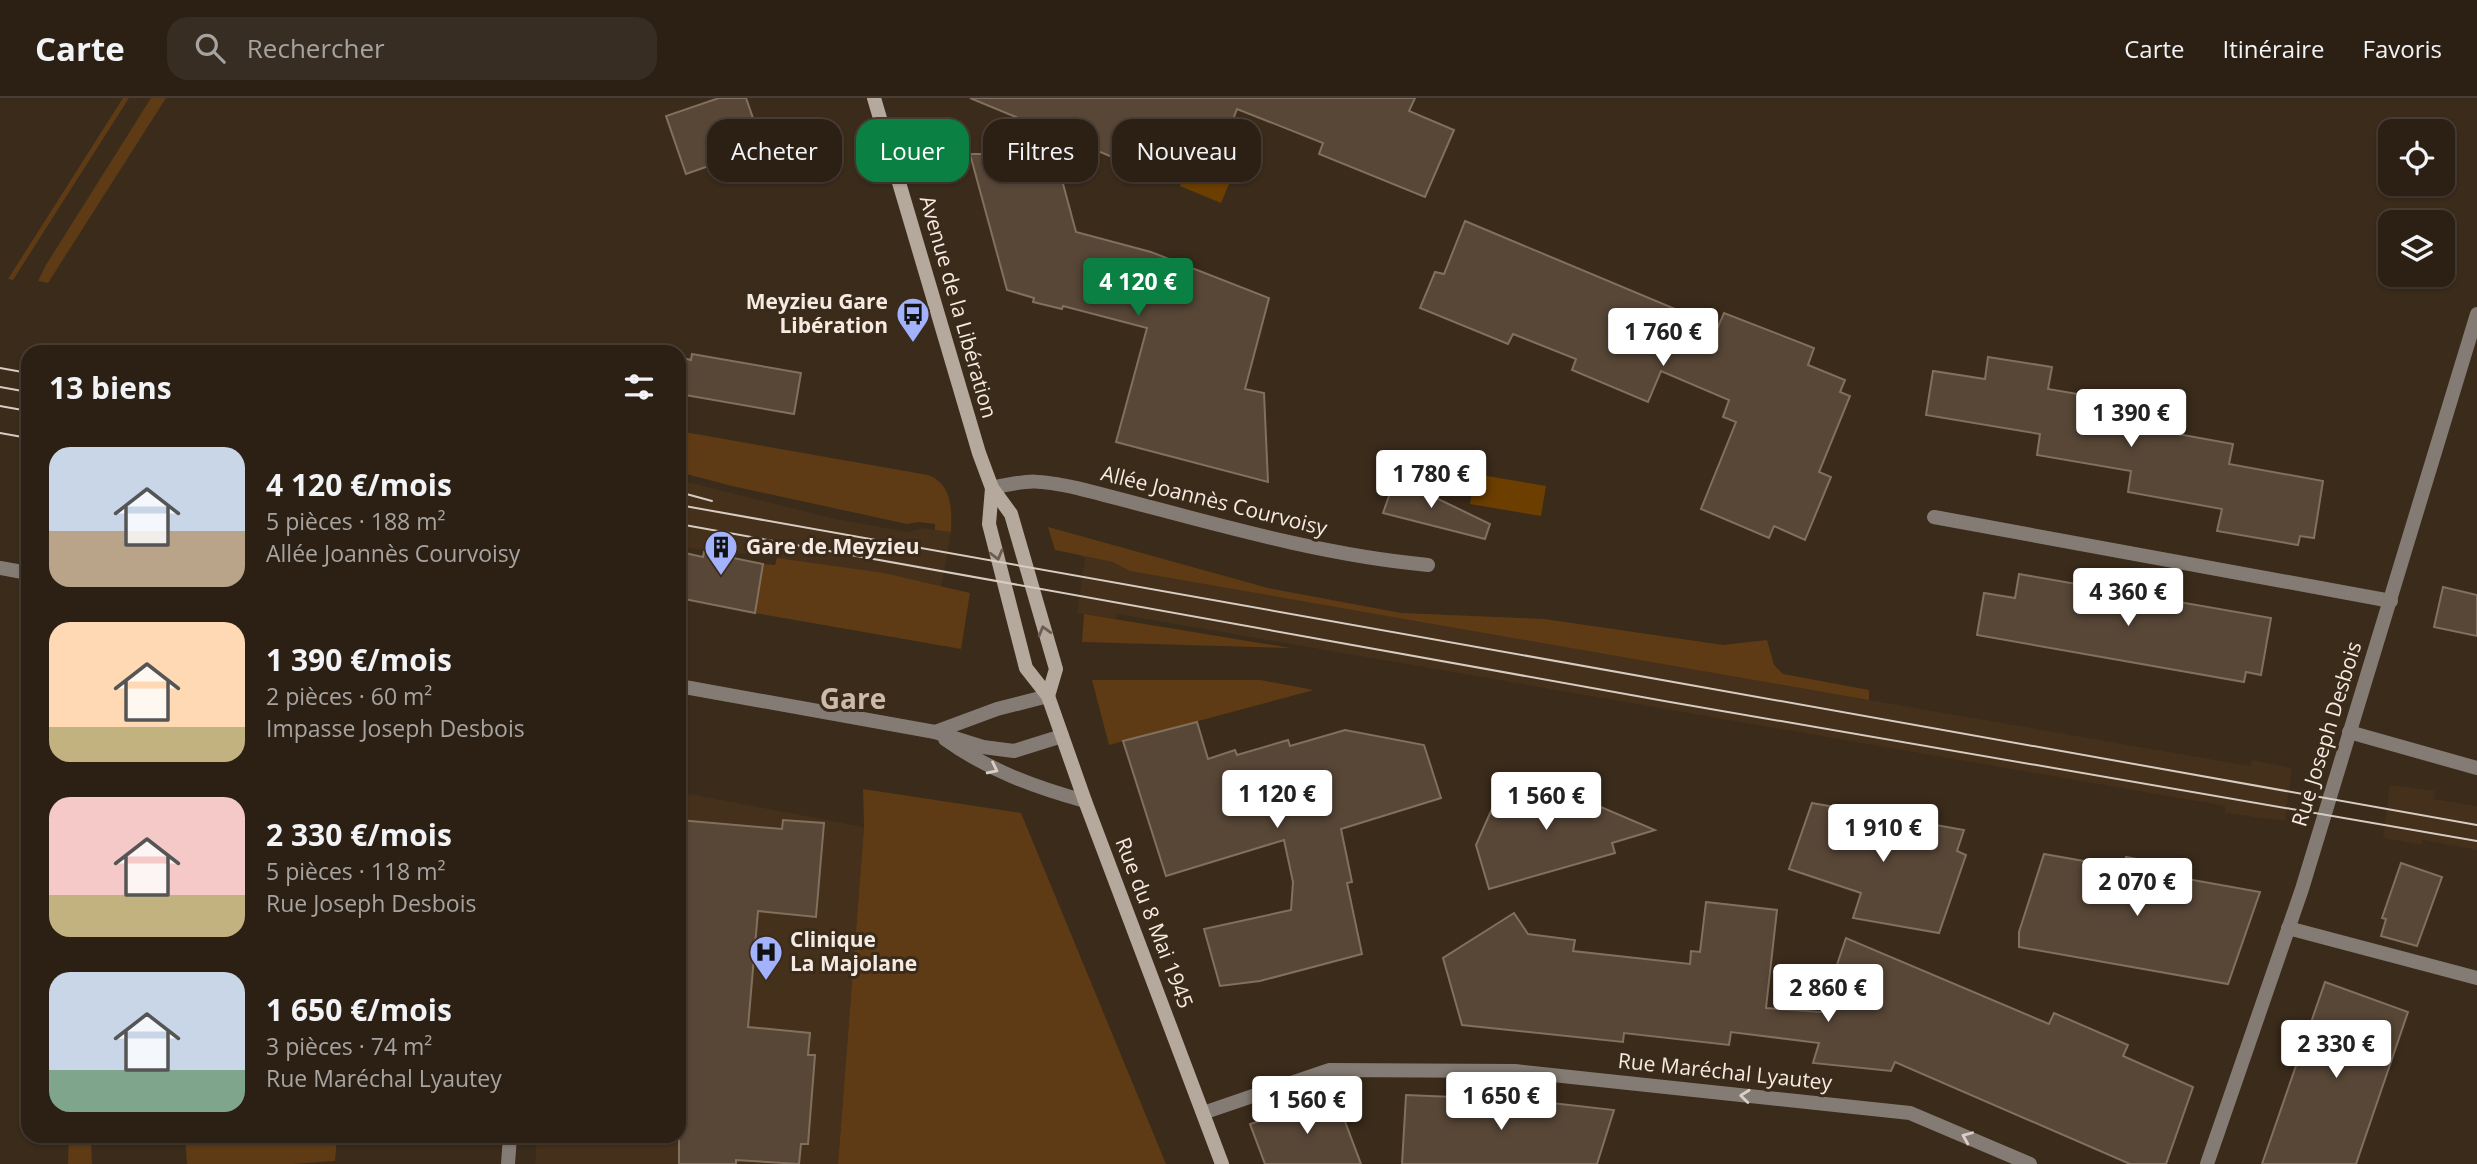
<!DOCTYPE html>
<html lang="fr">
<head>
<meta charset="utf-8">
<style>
	body { margin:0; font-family:"Open Sans",sans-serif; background:#382d22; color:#f1f3f6; height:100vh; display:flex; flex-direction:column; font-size:26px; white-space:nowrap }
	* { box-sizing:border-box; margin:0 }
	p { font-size:23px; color:#a6a3a0 }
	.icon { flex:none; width:38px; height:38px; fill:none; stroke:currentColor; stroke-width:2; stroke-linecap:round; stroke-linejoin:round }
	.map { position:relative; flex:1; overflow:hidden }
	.sheet { position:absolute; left:21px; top:247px; width:665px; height:798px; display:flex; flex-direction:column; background:#2c2014; border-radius:21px; box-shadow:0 2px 5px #0004,0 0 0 2px #483e34 }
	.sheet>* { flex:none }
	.banner { position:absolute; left:707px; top:21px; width:665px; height:63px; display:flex; gap:14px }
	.buttons { position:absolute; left:2378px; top:21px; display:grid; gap:14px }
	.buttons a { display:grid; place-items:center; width:77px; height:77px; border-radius:14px; background:#2c2014; box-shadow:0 2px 5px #0004,0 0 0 2px #483e34; font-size:35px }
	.price { position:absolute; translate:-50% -60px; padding:0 16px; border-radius:7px; background:#fff; color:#222; font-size:23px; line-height:46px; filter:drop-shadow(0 2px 4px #0008) }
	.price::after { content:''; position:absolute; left:50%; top:42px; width:21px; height:16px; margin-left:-10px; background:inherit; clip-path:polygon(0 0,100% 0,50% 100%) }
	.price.on { background:#0b8043; color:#fff }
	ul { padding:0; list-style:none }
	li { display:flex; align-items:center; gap:21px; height:175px; padding:0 28px }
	li span { display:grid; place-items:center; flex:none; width:196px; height:140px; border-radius:21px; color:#555 }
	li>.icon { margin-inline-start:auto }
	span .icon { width:84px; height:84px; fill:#fffc; stroke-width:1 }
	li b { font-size:30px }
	h2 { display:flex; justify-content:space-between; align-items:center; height:84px; padding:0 28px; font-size:30px }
	.chip { padding:0 24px; border-radius:21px; background:#2c2014; box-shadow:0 2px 5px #0004,0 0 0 2px #483e34; font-size:24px; line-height:63px }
	.chip.on { background:#0b8043; color:#fff }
	header { display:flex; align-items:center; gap:42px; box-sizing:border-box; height:98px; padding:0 35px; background:#2c2014; border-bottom:2px solid #483e34 }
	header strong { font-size:33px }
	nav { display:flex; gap:38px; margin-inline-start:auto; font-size:24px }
	.search { width:490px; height:63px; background:#382d22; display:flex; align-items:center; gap:18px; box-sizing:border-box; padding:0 24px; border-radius:21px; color:#a6a3a0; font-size:26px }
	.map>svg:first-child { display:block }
	.built { fill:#44301b }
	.green { fill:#5e3b14 }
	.water { fill:#6c3e00 }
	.building { fill:#584737; stroke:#82705e; stroke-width:2 }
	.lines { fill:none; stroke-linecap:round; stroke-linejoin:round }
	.street { stroke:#847c74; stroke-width:14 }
	.secondary { stroke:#b5a89c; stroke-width:14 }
	.tram { stroke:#d7ccc2; stroke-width:2 }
	.oneway { stroke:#6b5d4f }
	.oneway2 { stroke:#dacfc6 }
	.labels { text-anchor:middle; stroke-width:6; stroke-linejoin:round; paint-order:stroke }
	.poi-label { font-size:21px; font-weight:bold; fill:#f6ebe2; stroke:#3a2b1b; text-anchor:start }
	.street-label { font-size:21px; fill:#f6ebe2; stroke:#3a2b1b }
	.district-label { font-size:28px; font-weight:bold; fill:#cebaa8; stroke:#3a2b1b }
</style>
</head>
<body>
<header>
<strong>Carte</strong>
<div class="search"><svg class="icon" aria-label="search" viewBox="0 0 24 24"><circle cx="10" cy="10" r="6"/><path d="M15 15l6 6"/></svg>Rechercher</div>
<nav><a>Carte</a><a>Itinéraire</a><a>Favoris</a></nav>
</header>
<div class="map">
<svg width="2477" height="1066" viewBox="0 0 2477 1066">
	<rect width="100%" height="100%" fill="#3a2b1b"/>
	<!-- built -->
	<g class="built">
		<path d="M679,382L831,420L908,434L922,430L951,434L941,490L765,458L679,449Z"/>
		<path d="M1048,429L1268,490L1401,515L1544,521L1723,547L1767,542L1774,567L1783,576L1869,592V602L2250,668L2252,662L2292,670L2285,723L2225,715V708L1117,516L1116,521L1077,515L1085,460L1081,459V456L1055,452Z"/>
		<path d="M2390,687L2435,693L2434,701L2477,708V752L2423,742L2422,747L2383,740Z"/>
		<path d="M679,694L864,729L838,1066H535L537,1038H679Z"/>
	</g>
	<!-- green -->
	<g class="green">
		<path d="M123,0H129L13,182L8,181Z"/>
		<path d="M151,0H166L48,185L38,183L46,167Z"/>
		<path d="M679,333L928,377C952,386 952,410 951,434L935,432V426L918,424L907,426L732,388L679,374Z"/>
		<path d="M1048,429L1268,490L1401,515L1544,521L1723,547L1767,542L1774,567L1783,576L1869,592V602L1130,473L1113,464L1055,452Z"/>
		<path d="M777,460L884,475L970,495L961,551L755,515L763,466L775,467Z"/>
		<path d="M1084,516L1291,550L1082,544Z"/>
		<path d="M1092,582H1260L1314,592L1109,647Z"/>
		<path d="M863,691L1021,715L1166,1066H838L864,729Z"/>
		<path d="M69,1038H88V1042H91L92,1066H68Z"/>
		<path d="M185,1038H337L335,1063L292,1066H187Z"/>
	</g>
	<!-- water -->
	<g class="water">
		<path d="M1188,69L1229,86L1221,105L1180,88Z"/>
		<path d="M1475,376L1546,388L1541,418L1470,406Z"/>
	</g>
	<!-- building -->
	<g class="building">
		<path d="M719,0H746L763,49L686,76L666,18Z"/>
		<path d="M970,0H1415L1409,13L1454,32L1425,99L1319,56L1323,45L1237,11L1214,71L1163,49L1157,63L1134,53L1129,66Z"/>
		<path d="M970,56H1055L1076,134L1151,154L1269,200L1245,291L1264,295L1268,384L1116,344L1147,230L1063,208L1062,211L1033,204L1034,200L1007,192Z"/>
		<path d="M1465,123L1718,229L1724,215L1814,250L1808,267L1845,282L1840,294L1850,298L1819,374L1831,379L1805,442L1774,428L1769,440L1701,411L1736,324L1723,319L1729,302L1661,273L1648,304L1572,272L1576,261L1513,236L1508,246L1420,210L1435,174L1444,176Z"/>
		<path d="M692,256L801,275L794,316L679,296V259L691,262Z"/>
		<path d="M1988,259L2052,269L2048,291L2142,307L2139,329L2233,346L2229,366L2323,383L2314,440L2300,438L2298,447L2217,433L2222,411L2128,394L2131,373L2037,357L2040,336L1926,317L1933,273L1985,281Z"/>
		<path d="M1396,378L1434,394L1432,398L1490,426L1485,441L1383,415Z"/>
		<path d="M704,454L763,466L755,515L679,500L685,455L703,459Z"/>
		<path d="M2019,476L2271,520L2261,577L2246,574L2244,584L1977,537L1984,495L2015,500Z"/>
		<path d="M2443,489L2477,497V538L2434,529Z"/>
		<path d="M1197,624L1208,661L1235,652L1237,657L1288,642L1290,648L1345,632L1424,647L1441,700L1341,731L1352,784L1347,785L1362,856L1260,883L1220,888L1204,831L1291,812L1293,784L1284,742L1166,778L1123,643Z"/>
		<path d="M1524,676L1582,701L1655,732L1612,745L1615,755L1489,791L1476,747L1505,681Z"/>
		<path d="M1812,705L1964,732L1957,753L1966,757L1939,835L1853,820L1861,795L1789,771Z"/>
		<path d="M679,722L782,731L783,722L824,725L816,819L758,813L748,929L810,935L808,957H815L808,1046H801L799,1066L736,1062V1066H679Z"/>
		<path d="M2044,756L2124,770L2126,759L2178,769L2176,779L2260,794L2228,886L2019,849V834Z"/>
		<path d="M2401,765L2442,779L2417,848L2381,838L2386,821L2382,820Z"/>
		<path d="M1706,804L1777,812L1766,910L1821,914L1846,840L2049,926L2054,915L2128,947L2123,958L2193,989L2166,1066H2130L1895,964L1891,973L1813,965L1819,945L1731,934L1729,947L1624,935L1623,944L1462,927L1443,860L1514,815L1528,836L1575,842L1573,853L1690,866L1691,853L1700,854Z"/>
		<path d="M2325,884L2408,914L2356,1066H2262Z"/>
		<path d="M1335,997L1361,1066H1265L1250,1026Z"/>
		<path d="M1406,997L1525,1002L1614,1012L1597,1066H1402Z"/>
	</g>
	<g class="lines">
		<!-- street -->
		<g class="street">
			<path d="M992,390C1030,381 1039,382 1077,390C1193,419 1309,456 1428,467"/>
			<path d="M1934,419L2391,503"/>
			<path d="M0,470L28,475"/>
			<path d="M679,588L935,634L983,649L1014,653L1062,638"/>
			<path d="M935,634L997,611L1048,598"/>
			<path d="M2349,634L2477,670"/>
			<path d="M945,641C988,672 1034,689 1085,703"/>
			<path d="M2288,830L2477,880"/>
			<path d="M1203,1015L1329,972L1515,973L1910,1015L2030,1066"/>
			<path d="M508,1066L510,1038"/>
			<path d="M2207,1066L2302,791L2477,216"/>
		</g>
		<!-- secondary -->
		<g class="secondary">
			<path d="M874,0L979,355L992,390L1011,416L1056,571L1048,598"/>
			<path d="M992,390L989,426L1026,570L1048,598L1085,703L1222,1066"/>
		</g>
		<!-- tram -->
		<g class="tram">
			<path d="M0,270L28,275"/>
			<path d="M0,289L28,294"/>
			<path d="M0,308L28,313"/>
			<path d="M0,335L28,340"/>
			<path d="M679,394L712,403"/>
			<path d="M679,407L2477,727"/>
			<path d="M679,426L1670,604L2477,743"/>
		</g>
	</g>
	<!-- one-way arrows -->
	<defs><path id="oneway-chevron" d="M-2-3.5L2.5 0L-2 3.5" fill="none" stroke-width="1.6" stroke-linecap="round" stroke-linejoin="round" transform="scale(1.75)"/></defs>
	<g class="oneway">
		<use href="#oneway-chevron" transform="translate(997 457) rotate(75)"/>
		<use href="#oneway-chevron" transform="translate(1044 533) rotate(-106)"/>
	</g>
	<g class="oneway2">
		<use href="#oneway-chevron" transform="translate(993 671) rotate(26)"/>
		<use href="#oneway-chevron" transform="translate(1745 998) rotate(-174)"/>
		<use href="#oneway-chevron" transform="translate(1967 1039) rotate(-157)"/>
	</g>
	<!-- icons -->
	<defs>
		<symbol id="bus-pin" viewBox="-11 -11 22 30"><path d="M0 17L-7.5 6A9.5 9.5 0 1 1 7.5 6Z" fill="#a3b2fd" stroke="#3a2b1b"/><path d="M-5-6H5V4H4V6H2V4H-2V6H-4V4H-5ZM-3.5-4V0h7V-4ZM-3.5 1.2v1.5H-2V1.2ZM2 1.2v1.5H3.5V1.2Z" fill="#111"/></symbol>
		<symbol id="building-pin" viewBox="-11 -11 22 30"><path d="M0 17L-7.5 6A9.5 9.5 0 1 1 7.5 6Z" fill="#a3b2fd" stroke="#3a2b1b"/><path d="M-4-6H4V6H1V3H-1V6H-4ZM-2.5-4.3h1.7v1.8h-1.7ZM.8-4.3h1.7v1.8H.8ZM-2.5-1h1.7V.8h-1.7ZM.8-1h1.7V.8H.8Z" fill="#111"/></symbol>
		<symbol id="hospital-pin" viewBox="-11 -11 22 30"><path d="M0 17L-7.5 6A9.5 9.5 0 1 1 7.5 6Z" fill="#a3b2fd" stroke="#3a2b1b"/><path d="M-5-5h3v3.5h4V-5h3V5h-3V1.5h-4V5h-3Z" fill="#111"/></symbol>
	</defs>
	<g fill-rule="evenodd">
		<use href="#bus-pin" x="894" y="197" width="38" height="52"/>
		<use href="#building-pin" x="702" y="430" width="38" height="52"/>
		<use href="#hospital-pin" x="747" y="835" width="38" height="52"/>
	</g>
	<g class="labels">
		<!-- poi labels -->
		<g class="poi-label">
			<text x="888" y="211" text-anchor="end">Meyzieu Gare<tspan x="888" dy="24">Libération</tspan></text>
			<text x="746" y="456">Gare de Meyzieu</text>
			<text x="790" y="849">Clinique<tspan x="790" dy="24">La Majolane</tspan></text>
		</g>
		<!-- street labels -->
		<g class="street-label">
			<text transform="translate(958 209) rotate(74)" y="7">Avenue de la Libération</text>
			<text transform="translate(1214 403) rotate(14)" y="7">Allée Joannès Courvoisy</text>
			<text transform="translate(2327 636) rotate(-73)" y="7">Rue Joseph Desbois</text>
			<text transform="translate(1154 825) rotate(69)" y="7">Rue du 8 Mai 1945</text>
			<text transform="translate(1725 974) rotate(6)" y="7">Rue Maréchal Lyautey</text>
		</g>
		<!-- district labels -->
		<g class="district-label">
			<text x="853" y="611">Gare</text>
		</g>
	</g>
</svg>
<div class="buttons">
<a><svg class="icon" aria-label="locate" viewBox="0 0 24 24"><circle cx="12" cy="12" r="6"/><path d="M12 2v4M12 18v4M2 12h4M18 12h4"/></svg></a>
<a><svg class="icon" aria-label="layers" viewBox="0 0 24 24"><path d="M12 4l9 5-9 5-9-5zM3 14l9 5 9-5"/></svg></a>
</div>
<b class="price on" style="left:1138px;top:220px">4 120 €</b>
<b class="price" style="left:1663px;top:270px">1 760 €</b>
<b class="price" style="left:2131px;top:351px">1 390 €</b>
<b class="price" style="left:1431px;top:412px">1 780 €</b>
<b class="price" style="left:2128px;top:530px">4 360 €</b>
<b class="price" style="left:1277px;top:732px">1 120 €</b>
<b class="price" style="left:1546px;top:734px">1 560 €</b>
<b class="price" style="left:1883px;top:766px">1 910 €</b>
<b class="price" style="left:2137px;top:820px">2 070 €</b>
<b class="price" style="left:1828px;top:926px">2 860 €</b>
<b class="price" style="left:2336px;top:982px">2 330 €</b>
<b class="price" style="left:1501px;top:1034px">1 650 €</b>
<b class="price" style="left:1307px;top:1038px">1 560 €</b>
<div class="banner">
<a class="chip">Acheter</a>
<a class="chip on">Louer</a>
<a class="chip">Filtres</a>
<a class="chip">Nouveau</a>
</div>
<section class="sheet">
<h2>13 biens<svg class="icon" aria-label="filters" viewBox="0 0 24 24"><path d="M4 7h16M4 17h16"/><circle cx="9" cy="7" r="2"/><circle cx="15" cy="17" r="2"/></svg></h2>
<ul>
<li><span style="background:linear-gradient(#c9d6e8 60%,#b9a48a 0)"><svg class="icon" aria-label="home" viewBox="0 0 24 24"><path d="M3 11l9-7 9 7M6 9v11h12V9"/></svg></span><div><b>4 120 €/mois</b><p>5 pièces · 188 m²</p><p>Allée Joannès Courvoisy</p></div></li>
<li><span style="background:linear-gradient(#ffd9b3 75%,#c2b280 0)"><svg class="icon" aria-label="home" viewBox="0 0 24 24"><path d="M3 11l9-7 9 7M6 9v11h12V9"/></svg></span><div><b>1 390 €/mois</b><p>2 pièces · 60 m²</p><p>Impasse Joseph Desbois</p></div></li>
<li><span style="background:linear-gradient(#f6c9c9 70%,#c2b280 0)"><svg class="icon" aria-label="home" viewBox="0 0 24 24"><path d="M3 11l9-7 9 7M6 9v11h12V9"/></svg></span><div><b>2 330 €/mois</b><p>5 pièces · 118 m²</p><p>Rue Joseph Desbois</p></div></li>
<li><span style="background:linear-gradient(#c9d6e8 70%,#7fa58c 0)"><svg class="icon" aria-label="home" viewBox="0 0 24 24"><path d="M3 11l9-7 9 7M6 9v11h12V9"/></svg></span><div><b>1 650 €/mois</b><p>3 pièces · 74 m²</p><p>Rue Maréchal Lyautey</p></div></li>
</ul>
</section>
</div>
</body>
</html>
